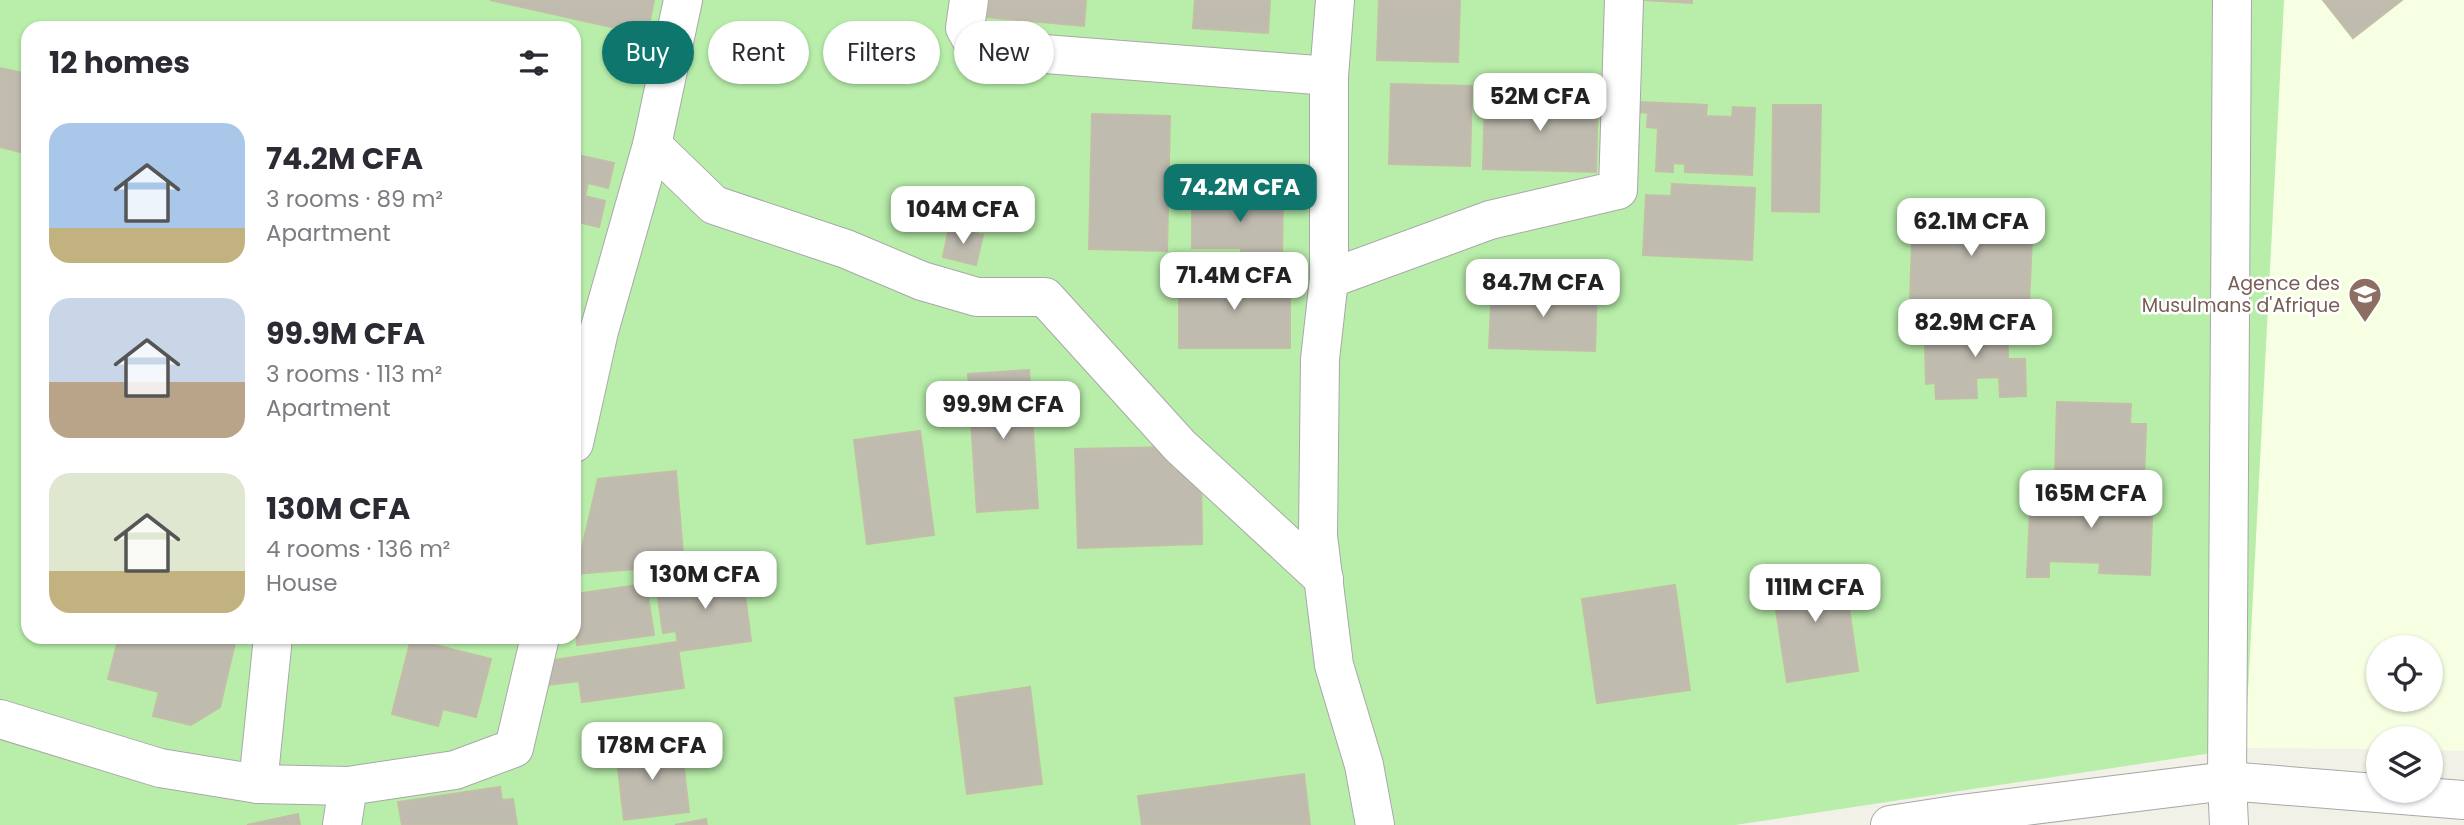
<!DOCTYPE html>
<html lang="en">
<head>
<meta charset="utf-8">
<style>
	body { margin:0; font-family:Poppins,sans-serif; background:#f7f7f7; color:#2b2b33; height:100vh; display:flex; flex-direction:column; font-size:26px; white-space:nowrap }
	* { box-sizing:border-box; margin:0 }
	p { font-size:23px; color:#7c7c81 }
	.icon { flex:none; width:38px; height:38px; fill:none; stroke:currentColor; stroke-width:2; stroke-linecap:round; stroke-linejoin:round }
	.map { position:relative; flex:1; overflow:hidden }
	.details { position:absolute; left:21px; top:21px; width:560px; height:623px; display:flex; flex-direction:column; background:#fff; border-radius:21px; box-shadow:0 2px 5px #0004 }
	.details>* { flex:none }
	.top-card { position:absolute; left:602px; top:21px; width:665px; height:63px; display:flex; gap:14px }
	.fabs { position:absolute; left:2366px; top:635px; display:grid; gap:14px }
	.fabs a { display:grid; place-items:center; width:77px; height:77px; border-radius:50%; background:#fff; box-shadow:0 2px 5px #0004; font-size:35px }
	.price { position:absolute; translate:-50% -60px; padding:0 16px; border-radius:14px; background:#fff; color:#222; font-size:23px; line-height:46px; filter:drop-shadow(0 2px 4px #0008) }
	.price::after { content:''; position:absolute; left:50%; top:42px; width:21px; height:16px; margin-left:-10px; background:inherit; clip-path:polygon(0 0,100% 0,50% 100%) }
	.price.current { background:#0f766e; color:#fff }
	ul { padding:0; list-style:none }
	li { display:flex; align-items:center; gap:21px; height:175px; padding:0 28px }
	li span { display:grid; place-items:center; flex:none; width:196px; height:140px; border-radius:21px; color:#555 }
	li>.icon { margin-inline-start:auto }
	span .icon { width:84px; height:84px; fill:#fffc; stroke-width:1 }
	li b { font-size:30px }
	h2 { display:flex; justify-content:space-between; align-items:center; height:84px; padding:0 28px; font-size:30px }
	.pill { padding:0 24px; border-radius:32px; background:#fff; box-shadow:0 2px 5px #0004; font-size:24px; line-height:63px }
	.pill.current { background:#0f766e; color:#fff }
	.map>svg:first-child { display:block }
	.education { fill:#f7ffe2; fill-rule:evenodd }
	.grass { fill:#b8eeaa; fill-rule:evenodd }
	.building { fill:#bfbbaf; stroke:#c4bda8; stroke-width:2 }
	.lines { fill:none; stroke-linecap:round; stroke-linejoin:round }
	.minor-casing { stroke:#a8a8a8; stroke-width:40 }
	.minor { stroke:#fff; stroke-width:38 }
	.labels { text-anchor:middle; stroke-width:5; stroke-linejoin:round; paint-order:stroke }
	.education-label { font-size:19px; fill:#785e54; stroke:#fff; text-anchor:end }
</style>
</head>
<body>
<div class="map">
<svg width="2464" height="825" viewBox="0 0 2464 825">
	<rect width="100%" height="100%" fill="#f2f1e7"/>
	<!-- education -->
	<path class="education" d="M2284,0H2464V751L2431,750V738H2378V749L2245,748ZM2378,648H2431V700H2378Z"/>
	<!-- grass -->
	<path class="grass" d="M0,0H2284L2245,748L1735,825H0ZM28,28H574V637H28Z"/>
	<!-- building -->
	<g class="building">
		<path d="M490,0H654L647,35Z"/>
		<path d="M989,0H1086L1084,26L987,17Z"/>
		<path d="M1195,0H1270L1268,33L1193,28Z"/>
		<path d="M1379,0H1460L1458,62L1377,60Z"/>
		<path d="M1643,0H1692V3Z"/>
		<path d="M2323,0H2402L2353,38Z"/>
		<path d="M0,68L28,74V154L0,147Z"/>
		<path d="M1391,84L1472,86L1470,166L1389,164Z"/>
		<path d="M1485,94L1598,98L1596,172L1483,169Z"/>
		<path d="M1639,102L1707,105L1706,116L1732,117L1733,107L1755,108L1752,175L1685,172V164L1673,163V172L1656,171L1658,128L1647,127L1648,113L1638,112Z"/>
		<path d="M1773,105H1821L1819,212L1772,211Z"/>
		<path d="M1092,114L1170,116L1167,251L1089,249Z"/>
		<path d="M582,156L614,163L608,188L588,183L585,196L605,201L599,227L574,221V164L580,165Z"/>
		<path d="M1672,184L1755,188L1752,260L1643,255L1646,195L1671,196Z"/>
		<path d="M1192,192H1283L1282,262H1241V248H1192Z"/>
		<path d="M1913,213L2033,217L2029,304L1910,300Z"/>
		<path d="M949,228L983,235L976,265L943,257Z"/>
		<rect x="1179" y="276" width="111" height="72"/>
		<path d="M1492,286L1597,289L1595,351L1489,348Z"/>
		<path d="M2007,311L2008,359H2025L2026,396L2000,397L1999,377L1976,378L1977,398L1936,399L1935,383L1926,384L1925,344L1957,343V313Z"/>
		<path d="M1029,370L1038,508L977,512L968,374Z"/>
		<path d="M2057,402L2131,404L2130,424H2146L2144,483L2055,480Z"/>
		<path d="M920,431L934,535L867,544L854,440Z"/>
		<path d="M1173,447V470H1201L1202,544L1078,548L1075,449Z"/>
		<path d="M676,471L684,565L576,574L598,479Z"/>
		<path d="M2031,488L2153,491L2150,575L2099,573L2100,563L2049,561V577H2027Z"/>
		<path d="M1843,566L1858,671L1787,682L1771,577Z"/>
		<path d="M742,572L751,641L679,651L676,631L663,633L656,584Z"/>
		<path d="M646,584L654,635L577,645L574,594Z"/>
		<path d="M1675,585L1690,690L1597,703L1582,599Z"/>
		<path d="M119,637H213L235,643L220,707L191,725L153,716L159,692L108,679Z"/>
		<path d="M411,639L491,659L476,717L443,709L438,726L392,714Z"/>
		<path d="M677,642L684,688L582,702L579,681L549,685L546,661Z"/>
		<path d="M1030,687L1042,784L967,794L955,698Z"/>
		<path d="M681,744L689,812L624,820L616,751Z"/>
		<path d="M1304,774L1310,825H1142L1138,796Z"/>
		<path d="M500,787L502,800L513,799L517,825H402L398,802Z"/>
		<path d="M298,814L300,825H247Z"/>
		<path d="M706,819L707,825H675Z"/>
	</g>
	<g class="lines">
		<defs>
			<g id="minor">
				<path d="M969,0L965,28L974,44L994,50L1329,76"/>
				<path d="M1335,0L1329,76V279L1320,359L1318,536L1334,665L1364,765L1375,825"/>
				<path d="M652,145L714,205L846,249L922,281L977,297H1045L1180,446L1324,579"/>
				<path d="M1329,279L1490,220L1618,190L1624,0"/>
				<path d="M574,443L599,331L652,145L683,0"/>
				<path d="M0,719L160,768L258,784L348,786L455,770L514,748L540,637"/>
				<path d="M258,784L273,637"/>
				<path d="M342,825L348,786"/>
				<path d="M1890,825L1961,814L2227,781L2464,800"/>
				<path d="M2229,825L2227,781L2232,0"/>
			</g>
		</defs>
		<!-- minor casing -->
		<use href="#minor" class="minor-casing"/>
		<!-- minor -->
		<use href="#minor" class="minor"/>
	</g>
	<!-- icons -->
	<defs>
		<symbol id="school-pin" viewBox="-11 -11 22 30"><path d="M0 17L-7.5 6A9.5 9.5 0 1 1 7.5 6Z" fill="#8d6e63" stroke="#fff"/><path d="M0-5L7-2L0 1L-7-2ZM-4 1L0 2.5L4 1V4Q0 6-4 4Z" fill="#fff"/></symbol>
	</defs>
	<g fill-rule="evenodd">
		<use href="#school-pin" x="2346" y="275" width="38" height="52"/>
	</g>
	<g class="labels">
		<!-- education labels -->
		<g class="education-label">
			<text x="2340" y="290">Agence des<tspan x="2340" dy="22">Musulmans d'Afrique</tspan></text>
		</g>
	</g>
</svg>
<div class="fabs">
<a><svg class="icon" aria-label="locate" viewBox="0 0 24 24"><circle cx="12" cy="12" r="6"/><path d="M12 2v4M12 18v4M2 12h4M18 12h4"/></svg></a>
<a><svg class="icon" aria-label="layers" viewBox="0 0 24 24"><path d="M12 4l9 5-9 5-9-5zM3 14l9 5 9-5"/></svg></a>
</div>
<b class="price" style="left:1540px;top:133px">52M CFA</b>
<b class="price current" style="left:1240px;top:224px">74.2M CFA</b>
<b class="price" style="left:963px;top:246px">104M CFA</b>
<b class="price" style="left:1971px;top:258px">62.1M CFA</b>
<b class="price" style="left:1234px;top:312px">71.4M CFA</b>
<b class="price" style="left:1543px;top:319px">84.7M CFA</b>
<b class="price" style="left:1975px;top:359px">82.9M CFA</b>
<b class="price" style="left:1003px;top:441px">99.9M CFA</b>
<b class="price" style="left:2091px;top:530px">165M CFA</b>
<b class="price" style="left:705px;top:611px">130M CFA</b>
<b class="price" style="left:1815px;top:624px">111M CFA</b>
<b class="price" style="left:652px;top:782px">178M CFA</b>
<div class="top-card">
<a class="pill current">Buy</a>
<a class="pill">Rent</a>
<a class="pill">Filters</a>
<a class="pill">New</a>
</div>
<section class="details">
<h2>12 homes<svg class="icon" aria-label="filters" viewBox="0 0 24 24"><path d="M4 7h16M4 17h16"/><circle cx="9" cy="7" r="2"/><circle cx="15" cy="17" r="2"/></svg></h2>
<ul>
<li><span style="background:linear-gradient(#a9c7e8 75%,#c2b280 0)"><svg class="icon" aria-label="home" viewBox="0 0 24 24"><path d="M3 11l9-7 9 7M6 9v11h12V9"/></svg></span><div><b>74.2M CFA</b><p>3 rooms · 89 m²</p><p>Apartment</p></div></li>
<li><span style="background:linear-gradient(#c9d6e8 60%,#b9a48a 0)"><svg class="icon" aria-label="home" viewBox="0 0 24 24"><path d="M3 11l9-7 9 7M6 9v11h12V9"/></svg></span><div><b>99.9M CFA</b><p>3 rooms · 113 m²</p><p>Apartment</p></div></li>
<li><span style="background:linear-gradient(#dfe7d0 70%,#c2b280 0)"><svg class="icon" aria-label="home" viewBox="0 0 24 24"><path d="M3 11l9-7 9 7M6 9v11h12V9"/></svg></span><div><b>130M CFA</b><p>4 rooms · 136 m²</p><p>House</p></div></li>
</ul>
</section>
</div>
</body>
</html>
